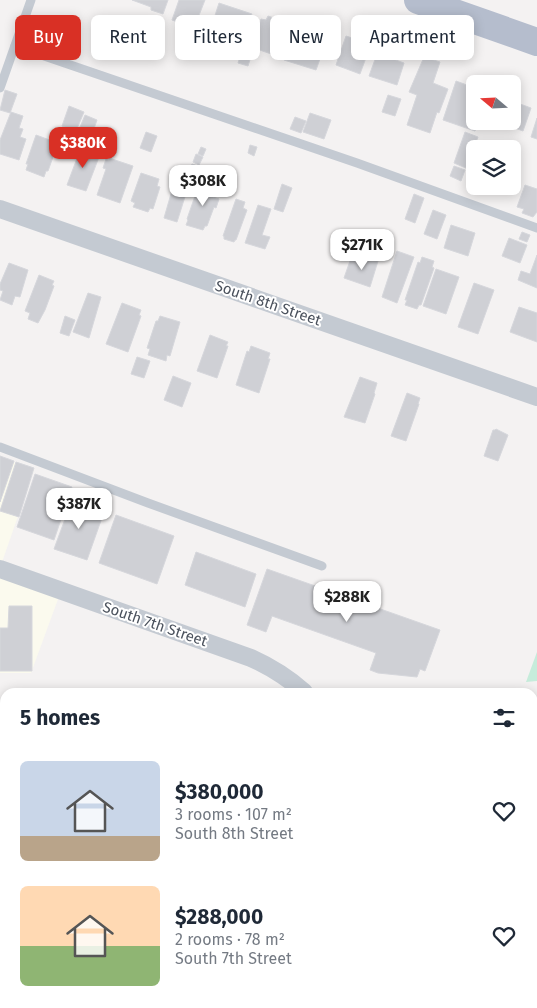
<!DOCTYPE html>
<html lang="en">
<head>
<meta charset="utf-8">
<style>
	body { margin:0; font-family:"Fira Sans",sans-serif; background:#f2f2f3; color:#1f2937; height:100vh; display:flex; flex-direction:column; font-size:19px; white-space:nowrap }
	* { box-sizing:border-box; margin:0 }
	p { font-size:16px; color:#747a83 }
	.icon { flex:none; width:28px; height:28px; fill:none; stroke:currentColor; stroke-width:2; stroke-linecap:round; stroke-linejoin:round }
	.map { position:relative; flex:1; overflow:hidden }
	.sheet { position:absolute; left:0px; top:688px; width:538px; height:321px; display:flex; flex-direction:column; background:#fff; border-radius:15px 15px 0 0; box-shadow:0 2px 12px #0003 }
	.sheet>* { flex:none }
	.hud { position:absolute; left:15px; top:15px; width:508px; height:45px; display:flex; gap:10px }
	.needle { width:32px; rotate:289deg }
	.buttons { position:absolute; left:466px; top:75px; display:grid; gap:10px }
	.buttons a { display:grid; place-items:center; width:55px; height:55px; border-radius:8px; background:#fff; box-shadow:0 2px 12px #0003; font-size:25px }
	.price { position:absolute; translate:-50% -42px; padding:0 11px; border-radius:10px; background:#fff; color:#222; font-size:16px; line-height:32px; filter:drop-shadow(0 1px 2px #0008) }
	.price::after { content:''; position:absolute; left:50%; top:30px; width:15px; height:11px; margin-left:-8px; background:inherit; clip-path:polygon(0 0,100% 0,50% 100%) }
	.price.active { background:#d93025; color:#fff }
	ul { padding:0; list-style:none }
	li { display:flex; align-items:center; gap:15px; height:125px; padding:0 20px }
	li span { display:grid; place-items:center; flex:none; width:140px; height:100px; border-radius:8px; color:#555 }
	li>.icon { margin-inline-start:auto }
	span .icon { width:60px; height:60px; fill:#fffc; stroke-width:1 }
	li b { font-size:21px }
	h2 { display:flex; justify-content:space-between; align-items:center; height:60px; padding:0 20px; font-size:21px }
	.tag { padding:0 18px; border-radius:8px; background:#fff; box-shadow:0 2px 12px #0003; font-size:18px; line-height:45px }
	.tag.active { background:#d93025; color:#fff }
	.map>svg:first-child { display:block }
	.commercial { fill:#fbfaee }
	.education { fill:#e5e3e3 }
	.green { fill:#c6ecdb }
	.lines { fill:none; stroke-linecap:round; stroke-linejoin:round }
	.stream { stroke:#98c7e4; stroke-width:5.5 }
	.building { fill:#cfd0d5; stroke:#d6d7dc }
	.service { stroke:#c4cad2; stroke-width:9 }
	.minor { stroke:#c4cad2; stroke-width:18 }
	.primary { stroke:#b5bdcd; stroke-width:28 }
	.labels { text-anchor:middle; stroke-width:4; stroke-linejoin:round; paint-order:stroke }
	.street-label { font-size:15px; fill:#4b525d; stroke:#fff }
</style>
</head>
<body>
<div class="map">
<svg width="537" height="1008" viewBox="0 0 537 1008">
	<rect width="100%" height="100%" fill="#f4f2f2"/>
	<!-- commercial -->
	<g class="commercial">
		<path d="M0,457L34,470L0,568Z"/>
		<path d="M0,569L61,591L31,673H0Z"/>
	</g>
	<!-- education -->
	<path class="education" d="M0,758H5V1004H31L30,1008H0Z"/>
	<!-- green -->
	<g class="green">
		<path d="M537,652V681L526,682Z"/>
		<path d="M537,697V1008H353L355,1004H532V710Z"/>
	</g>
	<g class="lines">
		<!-- stream -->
		<g class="stream">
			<path d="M532,827L537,825"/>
			<path d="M418,1008L420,1004"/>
		</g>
	</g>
	<!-- building -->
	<g class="building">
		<path d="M132,0H168L163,14L151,10V7Z"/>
		<path d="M179,0H205L194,28L172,20Z"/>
		<path d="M219,3L252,14L238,50L214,42L216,33L210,31Z"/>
		<path d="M268,16L280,20L278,24L284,26L274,55L251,47L261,19L266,20Z"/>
		<path d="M196,22L201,23V25H198L194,38L179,32L182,24L194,28Z"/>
		<path d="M296,22L320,29L313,54L321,56L316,70L284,60Z"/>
		<path d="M346,36L371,44L360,74L336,65Z"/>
		<path d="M243,47L253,50L248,66L238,63Z"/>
		<path d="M377,54L388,57L389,55L393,57V59L404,63L397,85L369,76Z"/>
		<path d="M424,57L440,62L433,83L448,89L439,113L437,112L430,133L407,125L417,95L409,92Z"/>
		<path d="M456,81L475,88V121H478L475,131L443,120Z"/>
		<path d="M5,90L17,94L10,113L0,110Z"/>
		<path d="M388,95L401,99L395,116L382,112Z"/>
		<path d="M512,101L531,108L523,131L496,121H512Z"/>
		<path d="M69,106L84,112L76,131L62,126Z"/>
		<path d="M11,112L23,116L19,128L23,129L20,137L26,139L19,160L0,154V140Z"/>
		<path d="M310,113L331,120L324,139L303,132Z"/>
		<path d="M85,115L97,120L91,137L78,132Z"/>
		<path d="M295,117L306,121L301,133L290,129Z"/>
		<path d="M537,118V139L531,137Z"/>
		<path d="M146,132L157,136L151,152L140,148Z"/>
		<path d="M465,132L478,137L466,168L454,163Z"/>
		<path d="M36,135L58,143L48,171H46L44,177L26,170L28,164H26Z"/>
		<path d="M82,145L91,148L90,154L99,157L86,191L67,185Z"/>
		<path d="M250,145L257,147L254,156L248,153Z"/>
		<path d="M201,147L206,149L203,156L198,154Z"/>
		<path d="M196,154L203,157L199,165L193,162Z"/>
		<path d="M109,158L133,166L120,203L97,195L106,169L103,168L106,159L109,160Z"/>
		<path d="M192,164L198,166L195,174L189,172Z"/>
		<path d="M454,166L465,170L461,181L450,176Z"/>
		<path d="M141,173L159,179L157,186L160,187L153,209L150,208L148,212L133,207L135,203L131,201Z"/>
		<path d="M175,180L189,184L177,222L164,218Z"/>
		<path d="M204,182L217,187L213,197L219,199L216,208L214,207L207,226H205L203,230L186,225L188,220L187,219L195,196L198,198Z"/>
		<path d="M282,184L292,188L283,212L274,209Z"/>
		<path d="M525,185L537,189V212L533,217L522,213L524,209L517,207Z"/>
		<path d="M414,194L424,198L415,223L405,219Z"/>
		<path d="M236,199L245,202L243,208L247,210L236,240H235L234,242L224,239V236H223Z"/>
		<path d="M258,205L271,209L262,235L270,237L265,249L245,243Z"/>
		<path d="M433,210L446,215L437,239L424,234Z"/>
		<path d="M451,225L475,233L468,256L444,248Z"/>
		<path d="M522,232L530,235L527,242L519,239Z"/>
		<path d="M509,238L527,245L520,263L502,256Z"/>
		<path d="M397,251L414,257L397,303L382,297Z"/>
		<path d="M537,255V288L518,280L521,271L530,274Z"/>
		<path d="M364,256L378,261L370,287L344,278L351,258L362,262Z"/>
		<path d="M422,257L434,261L432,267L434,268L421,305H419L417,309L405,305L407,300H405L418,262L420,263Z"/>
		<path d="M9,263L28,270L20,297L15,296L12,305L0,300L3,291L0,290V284Z"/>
		<path d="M436,269L459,277L446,314L423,306Z"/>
		<path d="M39,275L54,281L52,285L54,286L45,310L38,323L28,319L30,313L25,311Z"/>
		<path d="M474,283L494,290L478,334L458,327Z"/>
		<path d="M88,293L101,297L89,338L73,332Z"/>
		<path d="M122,303L141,310L139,315L141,316L128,352L106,344Z"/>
		<path d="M519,307L537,313V342L510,332Z"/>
		<path d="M65,316L75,320L69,336L60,333Z"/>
		<path d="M160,316L180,322L170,356L167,355L166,361L148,355L150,349L147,348L156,321H158Z"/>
		<path d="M210,335L228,342L226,346H228L217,378L197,371Z"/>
		<path d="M251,346L270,353L268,359H270L259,393L236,385L247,351L249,352Z"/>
		<path d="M137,357L150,361L144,378L131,374Z"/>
		<path d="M173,376L191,383L182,407L164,400Z"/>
		<path d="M360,377L377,383L374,393L375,394L365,423L344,417Z"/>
		<path d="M407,393L420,398L418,404H419L406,441L391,436Z"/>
		<path d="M496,429L508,435L498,461L484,456L493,430H495Z"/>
		<path d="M0,456L14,461L0,502Z"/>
		<path d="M16,462L34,468L19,517L0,511Z"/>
		<path d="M35,474L72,487L54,540L17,527Z"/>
		<path d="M72,500L104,512L87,560L54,549Z"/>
		<path d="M116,515L174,536L157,584L99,563Z"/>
		<path d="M196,552L256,574L245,607L185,585Z"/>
		<path d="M267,569L440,630L425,671L420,669L417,677L378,673L370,670L376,653L272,616L266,632L247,625Z"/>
		<path d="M9,606H32V671H0V628H8Z"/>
	</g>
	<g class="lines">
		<!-- service -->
		<g class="service">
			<path d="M15,46L357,163L537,228"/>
			<path d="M0,88L31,0"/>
			<path d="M0,447L148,503L322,566"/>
		</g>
		<!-- minor -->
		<g class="minor">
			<path d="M0,209L537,397"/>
			<path d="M0,569L251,658C271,667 287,677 304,692"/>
		</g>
		<!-- primary -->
		<path class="primary" d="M418,0L537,42"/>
	</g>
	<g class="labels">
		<!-- street labels -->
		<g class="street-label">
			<text transform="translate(268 303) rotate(19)" y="5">South 8th Street</text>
			<text transform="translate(155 624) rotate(19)" y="5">South 7th Street</text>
		</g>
	</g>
</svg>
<div class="buttons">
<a><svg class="needle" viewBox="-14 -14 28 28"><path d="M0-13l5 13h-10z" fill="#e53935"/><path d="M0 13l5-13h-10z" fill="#747a83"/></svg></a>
<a><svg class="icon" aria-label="layers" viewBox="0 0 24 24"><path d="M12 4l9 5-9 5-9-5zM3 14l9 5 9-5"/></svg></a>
</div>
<b class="price active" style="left:83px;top:169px">$380K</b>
<b class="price" style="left:203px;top:207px">$308K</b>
<b class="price" style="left:362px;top:271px">$271K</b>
<b class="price" style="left:79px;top:530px">$387K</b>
<b class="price" style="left:347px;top:623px">$288K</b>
<div class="hud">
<a class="tag active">Buy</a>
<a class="tag">Rent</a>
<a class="tag">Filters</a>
<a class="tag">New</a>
<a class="tag">Apartment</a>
</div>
<section class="sheet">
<h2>5 homes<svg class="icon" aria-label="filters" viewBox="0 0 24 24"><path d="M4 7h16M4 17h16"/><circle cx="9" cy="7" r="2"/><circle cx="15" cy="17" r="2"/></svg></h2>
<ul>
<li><span style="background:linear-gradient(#c9d6e8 75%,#b9a48a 0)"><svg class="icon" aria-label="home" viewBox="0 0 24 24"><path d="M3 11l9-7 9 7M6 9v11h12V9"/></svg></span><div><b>$380,000</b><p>3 rooms · 107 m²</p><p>South 8th Street</p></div><svg class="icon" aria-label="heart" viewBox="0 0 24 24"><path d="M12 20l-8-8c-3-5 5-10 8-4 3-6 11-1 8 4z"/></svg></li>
<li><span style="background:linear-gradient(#ffd9b3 60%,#8fb573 0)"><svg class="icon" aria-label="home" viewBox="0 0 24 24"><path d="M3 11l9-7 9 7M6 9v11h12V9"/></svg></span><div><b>$288,000</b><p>2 rooms · 78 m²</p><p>South 7th Street</p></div><svg class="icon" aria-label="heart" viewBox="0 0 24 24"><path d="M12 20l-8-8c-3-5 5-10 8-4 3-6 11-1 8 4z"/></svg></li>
</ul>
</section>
</div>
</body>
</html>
